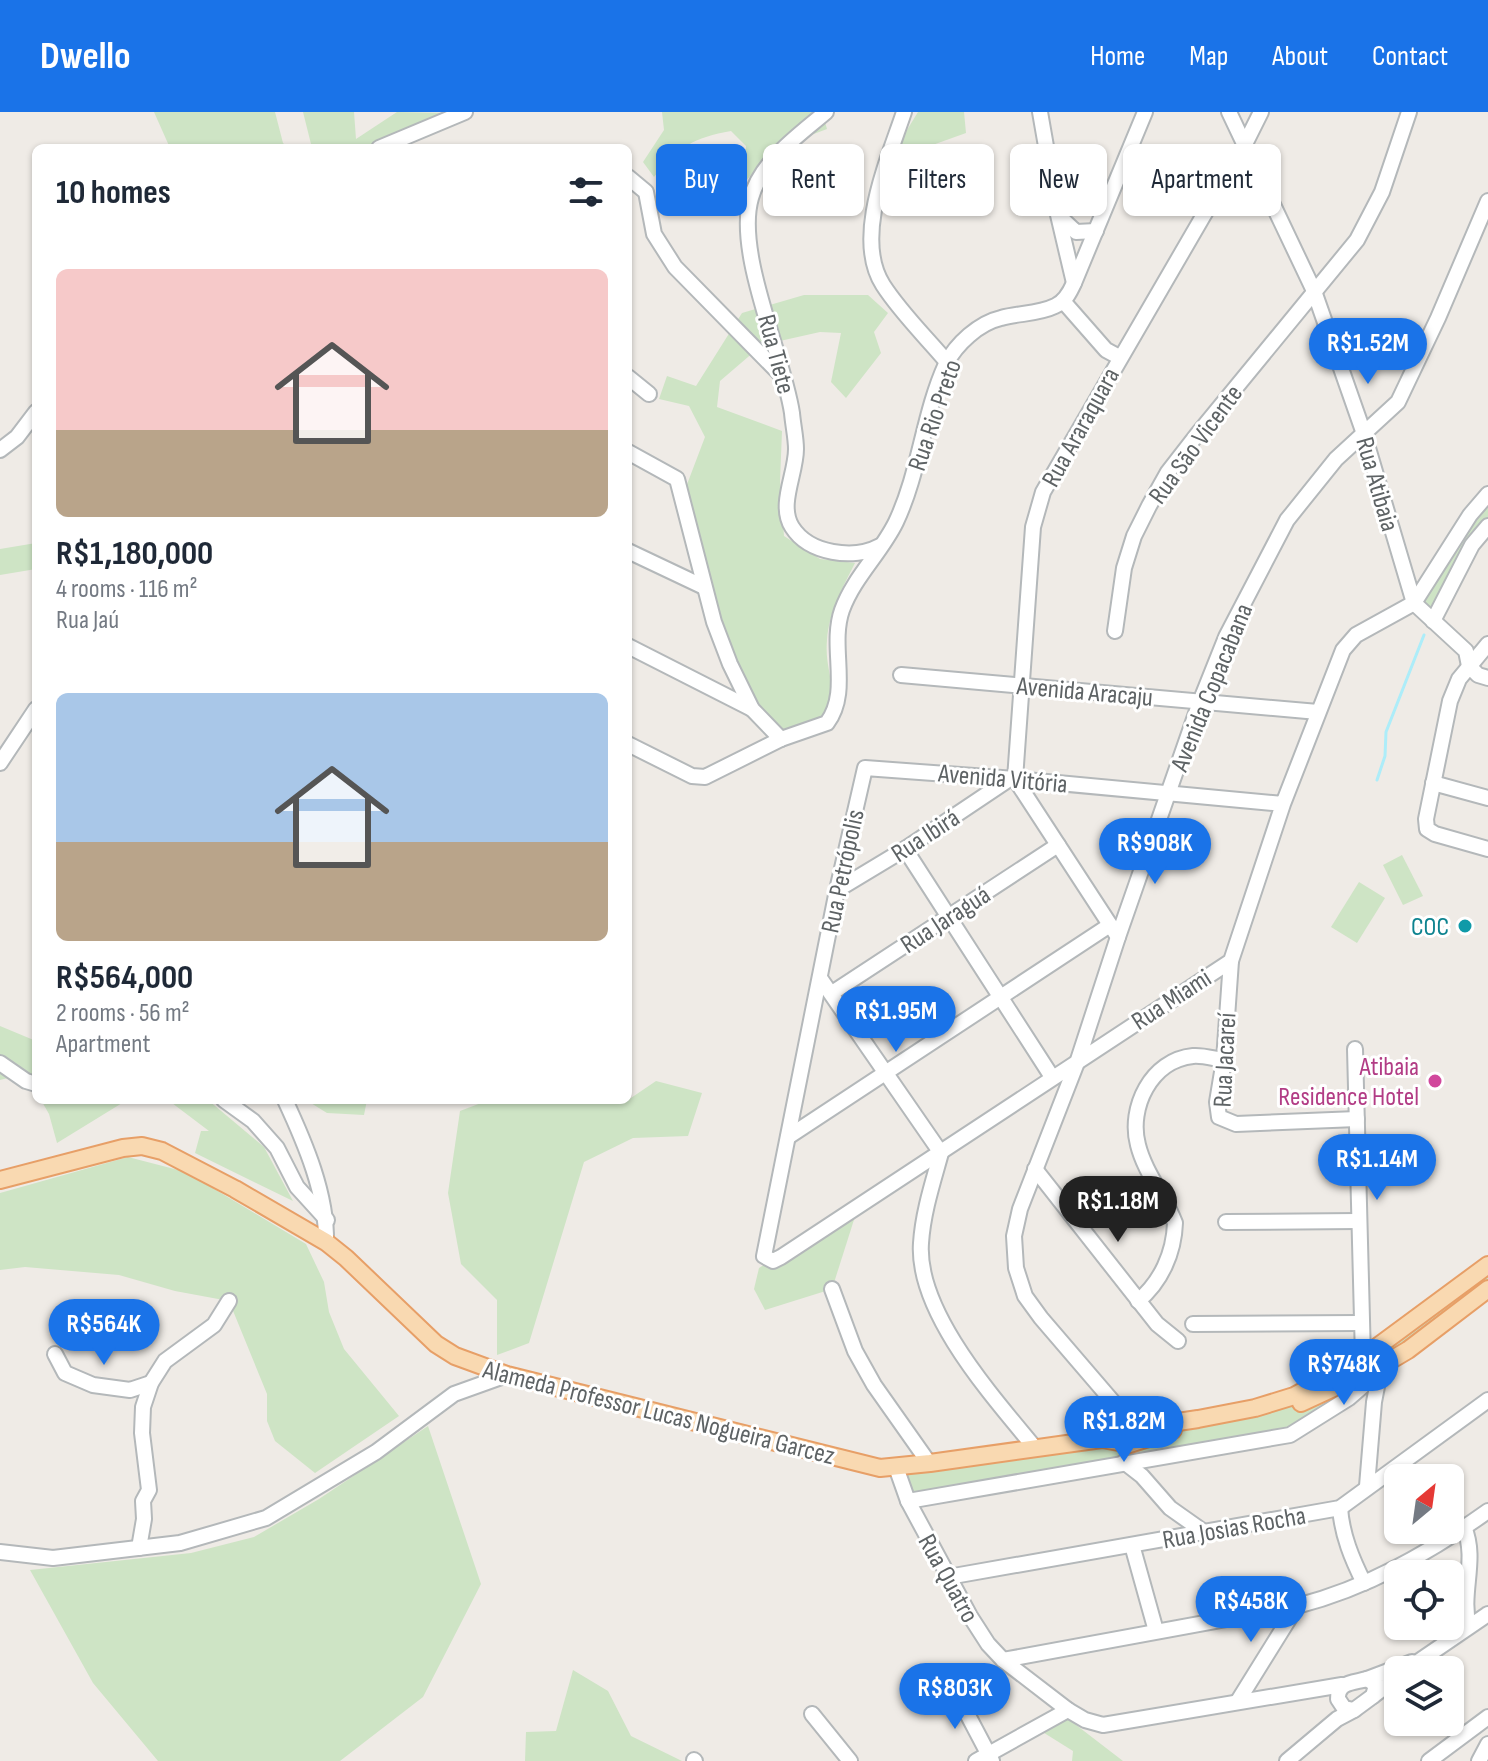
<!DOCTYPE html>
<html lang="en">
<head>
<meta charset="utf-8">
<style>
	body { margin:0; font-family:"Sofia Sans Condensed",sans-serif; background:#f2f2f3; color:#1f2937; height:100vh; display:flex; flex-direction:column; font-size:30px; white-space:nowrap }
	* { box-sizing:border-box; margin:0 }
	p { font-size:26px; color:#747a83 }
	.icon { flex:none; width:44px; height:44px; fill:none; stroke:currentColor; stroke-width:2; stroke-linecap:round; stroke-linejoin:round }
	.map { position:relative; flex:1; overflow:hidden }
	.sheet { position:absolute; left:32px; top:32px; width:600px; height:960px; display:flex; flex-direction:column; background:#fff; border-radius:12px; box-shadow:0 2px 6px #0004 }
	.sheet>* { flex:none }
	.banner { position:absolute; left:656px; top:32px; width:712px; height:72px; display:flex; gap:16px }
	.needle { width:52px; rotate:29deg }
	.fabs { position:absolute; left:1384px; top:1352px; display:grid; gap:16px }
	.fabs a { display:grid; place-items:center; width:80px; height:80px; border-radius:12px; background:#fff; box-shadow:0 2px 6px #0004; font-size:40px }
	.price { position:absolute; translate:-50% -68px; padding:0 18px; border-radius:28px; background:#1a73e8; color:#fff; font-size:26px; line-height:52px; filter:drop-shadow(0 2px 4px #0008) }
	.price::after { content:''; position:absolute; left:50%; top:48px; width:24px; height:18px; margin-left:-12px; background:inherit; clip-path:polygon(0 0,100% 0,50% 100%) }
	.price.active { background:#222; color:#fff }
	ul { padding:0; list-style:none }
	li { display:grid; align-content:center; gap:16px; height:424px; padding:0 24px }
	li span { display:grid; place-items:center; height:248px; border-radius:12px; color:#555 }
	li>.icon { margin-inline-start:auto }
	span .icon { width:144px; height:144px; fill:#fffc; stroke-width:1 }
	li b { font-size:34px }
	h2 { display:flex; justify-content:space-between; align-items:center; height:96px; padding:0 24px; font-size:34px }
	.chip { padding:0 28px; border-radius:12px; background:#fff; box-shadow:0 2px 6px #0004; font-size:28px; line-height:72px }
	.chip.active { background:#1a73e8; color:#fff }
	header { display:flex; align-items:center; gap:48px; box-sizing:border-box; height:112px; padding:0 40px; background:#1a73e8; color:#fff }
	header strong { font-size:38px }
	nav { display:flex; gap:44px; margin-inline-start:auto; font-size:28px }
	.map>svg:first-child { display:block }
	.green { fill:#cee4c5 }
	.lines { fill:none; stroke-linecap:round; stroke-linejoin:round }
	.stream { stroke:#adedf9; stroke-width:3 }
	.minor-casing { stroke:#b4b8ba; stroke-width:18 }
	.major-casing { stroke:#e79f67; stroke-width:20 }
	.minor { stroke:#fff; stroke-width:14 }
	.major { stroke:#f9d9b1; stroke-width:16 }
	.culture-dot { fill:#0f9aa8; stroke:#fff; stroke-width:3 }
	.hotel-dot { fill:#d1479c; stroke:#fff; stroke-width:3 }
	.labels { text-anchor:middle; stroke-width:6; stroke-linejoin:round; paint-order:stroke }
	.street-label { font-size:26px; fill:#5e6365; stroke:#fff }
	.culture-label { font-size:26px; fill:#0d838f; stroke:#fff; text-anchor:end }
	.hotel-label { font-size:26px; fill:#b23c85; stroke:#fff; text-anchor:end }
</style>
</head>
<body>
<header>
<strong>Dwello</strong>
<nav><a>Home</a><a>Map</a><a>About</a><a>Contact</a></nav>
</header>
<div class="map">
<svg width="1488" height="1649" viewBox="0 0 1488 1649">
	<rect width="100%" height="100%" fill="#efebe6"/>
	<!-- green -->
	<g class="green">
		<path d="M154,0H275L283,31L288,36H170Z"/>
		<path d="M303,0H354L356,27L397,0L451,1L366,36H312Z"/>
		<path d="M662,0H822L827,17L774,37L744,71L746,34L731,19C695,25 676,36 654,65L643,50L664,18Z"/>
		<path d="M918,0H964L966,21L888,49Z"/>
		<path d="M804,183H868L888,201L874,220L881,241L846,286L831,270L841,221L820,220L762,233L720,269L717,295L782,319L780,369L784,424L820,447L855,451C843,475 829,500 827,528C824,563 841,572 823,607L782,621L757,596L735,550L710,475L686,375L705,325L689,294L659,287L667,264L696,274L742,201Z"/>
		<path d="M1488,382V414L1433,509L1414,491Z"/>
		<path d="M36,431V457L0,463V437Z"/>
		<path d="M1402,743L1423,784L1403,793L1383,753Z"/>
		<path d="M1359,770L1385,786L1357,831L1331,815Z"/>
		<path d="M0,914L36,929V981L8,966L0,968Z"/>
		<path d="M656,969L702,981L688,1024L633,1026L584,1050L529,1231L497,1243V1188L461,1152L448,1081L460,999L489,988H628Z"/>
		<path d="M41,988H127L57,1031L49,1002Z"/>
		<path d="M168,988H208L264,1035L293,1089L195,1041L201,1019H209Z"/>
		<path d="M306,988H367L364,1003L327,1001Z"/>
		<path d="M128,1045L186,1060L306,1132L324,1170L329,1200L344,1237L399,1304L315,1361L275,1329L267,1309V1282L229,1189L175,1179L119,1163L25,1155L0,1158V1081Z"/>
		<path d="M859,1092L832,1177L765,1198L754,1177L759,1156Z"/>
		<path d="M1488,1160V1182L1315,1312L909,1385L898,1357L1147,1324L1256,1303L1295,1293Z"/>
		<path d="M428,1314L481,1472L423,1585L340,1649H158L93,1571L30,1458L191,1441L254,1425L319,1387Z"/>
		<path d="M573,1558L608,1579L631,1624L682,1649H525L526,1620L556,1619Z"/>
		<path d="M1067,1606L1123,1649H1072L1073,1639L1041,1619Z"/>
	</g>
	<g class="lines">
		<!-- stream -->
		<path class="stream" d="M1377,668L1385,644L1386,620L1424,523"/>
		<defs>
			<g id="minor">
				<path d="M826,0C798,24 761,49 751,86C735,141 783,242 792,301C793,313 796,326 796,337C796,362 778,393 792,415C809,442 854,448 880,434"/>
				<path d="M904,0C888,48 853,126 883,173C901,201 926,225 947,250"/>
				<path d="M1040,0L1058,103L1074,171"/>
				<path d="M1229,0L1314,179L1363,319L1414,491L1466,539L1469,554"/>
				<path d="M379,36L465,0"/>
				<path d="M628,65L646,80L654,122L675,155L783,265"/>
				<path d="M1059,104L1076,120L1096,119"/>
				<path d="M1063,189L1106,238L1119,245"/>
				<path d="M628,265L649,282"/>
				<path d="M0,338L17,325L36,300"/>
				<path d="M628,340L677,367L714,510L730,552L752,597L781,627"/>
				<path d="M628,439L704,475"/>
				<path d="M1433,509L1472,433L1488,414"/>
				<path d="M1115,519L1124,456L1134,424L1149,394L1168,360L1196,324L1357,128L1382,80L1409,0"/>
				<path d="M1488,532L1459,567L1450,589L1426,707L1427,717L1435,722L1488,737"/>
				<path d="M628,534L752,597"/>
				<path d="M1469,554L1478,563L1488,566"/>
				<path d="M901,563L1318,600"/>
				<path d="M628,632L692,664L705,665L781,627L827,611C851,579 829,535 842,498C854,465 881,441 896,410C920,359 923,302 946,252C956,232 979,211 1001,206C1019,201 1039,202 1055,194C1065,190 1070,180 1074,171L1145,0"/>
				<path d="M0,651L36,597"/>
				<path d="M1433,671L1488,686"/>
				<path d="M1283,692L1015,667L865,656L837,778L764,1144L773,1149L781,1145L1231,849L1283,692L1343,538L1356,523L1414,491L1470,403L1488,382"/>
				<path d="M905,737L1052,965"/>
				<path d="M837,778L905,737L1011,666"/>
				<path d="M1118,825L1015,667L1033,415L1043,380L1245,32L1261,0"/>
				<path d="M1231,849L1224,948L1217,990L1219,1005L1236,1012L1357,1007"/>
				<path d="M820,866L941,1041C933,1070 923,1100 921,1131C916,1200 994,1286 1035,1336"/>
				<path d="M832,881L1058,733"/>
				<path d="M1355,937L1363,1246"/>
				<path d="M0,951L26,969L36,972"/>
				<path d="M224,988L253,1009L277,1036L297,1075L327,1108"/>
				<path d="M285,988C305,1031 327,1082 326,1130"/>
				<path d="M788,1025L1110,813"/>
				<path d="M1035,1057L1157,1212L1178,1229"/>
				<path d="M1226,1110L1358,1109"/>
				<path d="M832,1177L855,1239L874,1273L929,1351"/>
				<path d="M1138,1189C1161,1170 1174,1141 1175,1111C1165,1084 1145,1061 1138,1033C1128,996 1151,948 1193,944C1203,943 1215,947 1224,948"/>
				<path d="M1193,1212L1360,1211"/>
				<path d="M55,1242L65,1261L93,1273L130,1278L151,1271"/>
				<path d="M1138,1319L1041,1206L1025,1184L1016,1156L1014,1124L1020,1097L1078,948L1118,825L1200,590L1226,525L1287,408L1336,347L1398,290L1438,206L1488,89"/>
				<path d="M1124,1350L1142,1364L1170,1396L1204,1420"/>
				<path d="M896,1355L908,1389L970,1504L988,1532L1003,1548L1068,1598L1085,1608L1103,1613L1342,1573"/>
				<path d="M1367,1374L1374,1290L1381,1254"/>
				<path d="M908,1389L1290,1323L1349,1286L1364,1273L1367,1262"/>
				<path d="M1340,1396C1342,1423 1352,1447 1364,1471"/>
				<path d="M1464,1415C1478,1448 1460,1481 1469,1514"/>
				<path d="M1132,1433L1156,1519"/>
				<path d="M139,1436L144,1407L143,1389L149,1378L142,1321L143,1295L151,1271L165,1249L214,1213L229,1189"/>
				<path d="M0,1440L53,1446L180,1431L266,1406L376,1340L454,1282L507,1263"/>
				<path d="M948,1465L1340,1396L1488,1288"/>
				<path d="M1003,1548L1297,1494C1367,1476 1429,1441 1488,1399"/>
				<path d="M1406,1558L1488,1502"/>
				<path d="M1367,1567L1376,1573L1373,1584L1354,1598L1344,1596L1338,1587C1337,1570 1353,1571 1367,1567Z"/>
				<path d="M1367,1567L1412,1550"/>
				<path d="M951,1571L992,1649"/>
				<path d="M1373,1584L1398,1565"/>
				<path d="M1238,1589L1297,1494"/>
				<path d="M812,1602L850,1649"/>
				<path d="M694,1648L695,1649"/>
				<path d="M976,1649L1068,1598"/>
				<path d="M1287,1649L1337,1607L1354,1598"/>
				<path d="M1429,1649L1488,1605"/>
				<path d="M1479,1649L1488,1632"/>
			</g>
			<g id="major">
				<path d="M0,1068L123,1036L142,1034L162,1039L235,1077L326,1130L346,1146L436,1232L455,1244L507,1263L880,1356L930,1351L1102,1327L1128,1312L1158,1313L1198,1307L1255,1296L1294,1284L1358,1249L1488,1153"/>
				<path d="M1301,1291L1381,1254L1408,1238L1488,1177"/>
				<path d="M1102,1327L1130,1332L1173,1318"/>
			</g>
		</defs>
		<!-- minor casing -->
		<use href="#minor" class="minor-casing"/>
		<!-- major casing -->
		<use href="#major" class="major-casing"/>
		<!-- minor -->
		<use href="#minor" class="minor"/>
		<!-- major -->
		<use href="#major" class="major"/>
	</g>
	<!-- markers -->
	<circle class="culture-dot" cx="1465" cy="814" r="8"/>
	<circle class="hotel-dot" cx="1435" cy="969" r="8"/>
	<g class="labels">
		<!-- street labels -->
		<g class="street-label">
			<text transform="translate(777 242) rotate(75)" y="9">Rua Tiete</text>
			<text transform="translate(934 303) rotate(-71)" y="9">Rua Rio Preto</text>
			<text transform="translate(1080 315) rotate(-61)" y="9">Rua Araraquara</text>
			<text transform="translate(1195 332) rotate(-54)" y="9">Rua São Vicente</text>
			<text transform="translate(1378 372) rotate(74)" y="9">Rua Atibaia</text>
			<text transform="translate(1211 575) rotate(-68)" y="9">Avenida Copacabana</text>
			<text transform="translate(1085 579) rotate(5)" y="9">Avenida Aracaju</text>
			<text transform="translate(1003 666) rotate(5)" y="9">Avenida Vitória</text>
			<text transform="translate(925 723) rotate(-33)" y="9">Rua Ibirá</text>
			<text transform="translate(842 759) rotate(-78)" y="9">Rua Petrópolis</text>
			<text transform="translate(945 807) rotate(-33)" y="9">Rua Jaraguá</text>
			<text transform="translate(1171 887) rotate(-33)" y="9">Rua Miami</text>
			<text transform="translate(1224 948) rotate(-87)" y="9">Rua Jacareí</text>
			<text transform="translate(659 1300) rotate(14)" y="9">Alameda Professor Lucas Nogueira Garcez</text>
			<text transform="translate(1234 1415) rotate(-10)" y="9">Rua Josias Rocha</text>
			<text transform="translate(949 1466) rotate(61)" y="9">Rua Quatro</text>
		</g>
		<!-- culture labels -->
		<g class="culture-label">
			<text x="1449" y="823">COC</text>
		</g>
		<!-- hotel labels -->
		<g class="hotel-label">
			<text x="1419" y="963">Atibaia<tspan x="1419" dy="30">Residence Hotel</tspan></text>
		</g>
	</g>
</svg>
<div class="fabs">
<a><svg class="needle" viewBox="-14 -14 28 28"><path d="M0-13l5 13h-10z" fill="#e53935"/><path d="M0 13l5-13h-10z" fill="#747a83"/></svg></a>
<a><svg class="icon" aria-label="locate" viewBox="0 0 24 24"><circle cx="12" cy="12" r="6"/><path d="M12 2v4M12 18v4M2 12h4M18 12h4"/></svg></a>
<a><svg class="icon" aria-label="layers" viewBox="0 0 24 24"><path d="M12 4l9 5-9 5-9-5zM3 14l9 5 9-5"/></svg></a>
</div>
<b class="price" style="left:1368px;top:274px">R$1.52M</b>
<b class="price" style="left:1155px;top:774px">R$908K</b>
<b class="price" style="left:896px;top:942px">R$1.95M</b>
<b class="price" style="left:1377px;top:1090px">R$1.14M</b>
<b class="price active" style="left:1118px;top:1132px">R$1.18M</b>
<b class="price" style="left:104px;top:1255px">R$564K</b>
<b class="price" style="left:1344px;top:1295px">R$748K</b>
<b class="price" style="left:1124px;top:1352px">R$1.82M</b>
<b class="price" style="left:1251px;top:1532px">R$458K</b>
<b class="price" style="left:955px;top:1619px">R$803K</b>
<div class="banner">
<a class="chip active">Buy</a>
<a class="chip">Rent</a>
<a class="chip">Filters</a>
<a class="chip">New</a>
<a class="chip">Apartment</a>
</div>
<section class="sheet">
<h2>10 homes<svg class="icon" aria-label="filters" viewBox="0 0 24 24"><path d="M4 7h16M4 17h16"/><circle cx="9" cy="7" r="2"/><circle cx="15" cy="17" r="2"/></svg></h2>
<ul>
<li><span style="background:linear-gradient(#f6c9c9 65%,#b9a48a 0)"><svg class="icon" aria-label="home" viewBox="0 0 24 24"><path d="M3 11l9-7 9 7M6 9v11h12V9"/></svg></span><div><b>R$1,180,000</b><p>4 rooms · 116 m²</p><p>Rua Jaú</p></div></li>
<li><span style="background:linear-gradient(#a9c7e8 60%,#b9a48a 0)"><svg class="icon" aria-label="home" viewBox="0 0 24 24"><path d="M3 11l9-7 9 7M6 9v11h12V9"/></svg></span><div><b>R$564,000</b><p>2 rooms · 56 m²</p><p>Apartment</p></div></li>
</ul>
</section>
</div>
</body>
</html>
